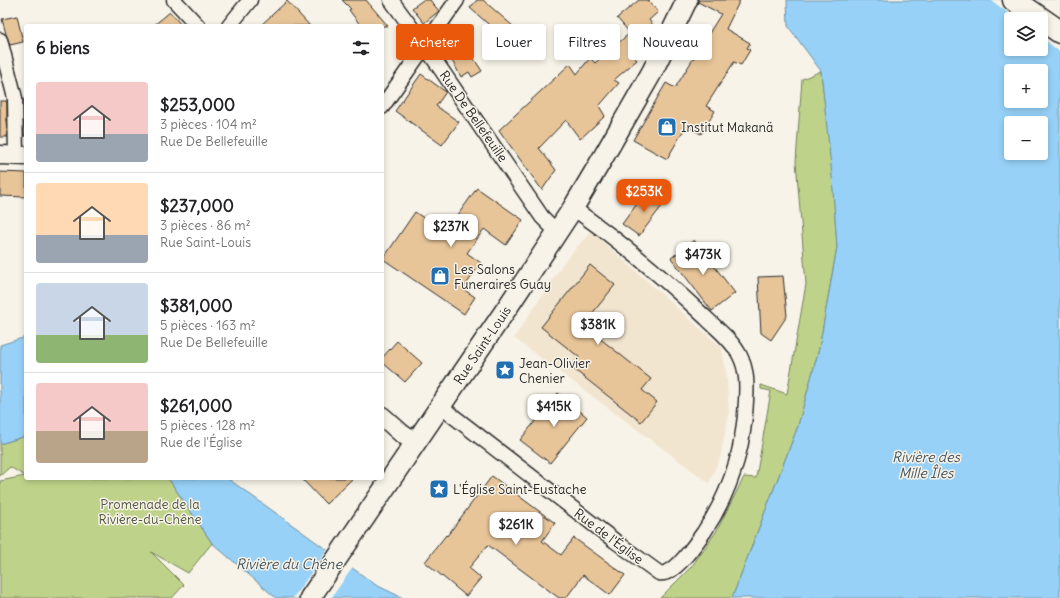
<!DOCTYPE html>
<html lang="fr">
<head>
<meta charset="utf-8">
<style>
	body { margin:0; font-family:Delius,sans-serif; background:#f2f2f2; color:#202124; height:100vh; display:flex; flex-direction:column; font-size:15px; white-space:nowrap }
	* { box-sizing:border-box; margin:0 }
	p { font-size:13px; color:#757577 }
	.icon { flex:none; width:22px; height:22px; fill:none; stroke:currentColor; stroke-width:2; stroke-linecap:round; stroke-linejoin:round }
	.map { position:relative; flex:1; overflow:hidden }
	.details { position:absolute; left:24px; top:24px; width:360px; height:456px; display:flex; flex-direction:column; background:#fff; border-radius:4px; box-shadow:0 2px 6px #0003 }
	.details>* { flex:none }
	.guide { position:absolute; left:396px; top:24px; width:380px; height:36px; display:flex; gap:8px }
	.fabs { position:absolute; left:1004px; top:12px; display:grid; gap:8px }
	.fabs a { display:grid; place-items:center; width:44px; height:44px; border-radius:4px; background:#fff; box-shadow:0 2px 6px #0003; font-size:20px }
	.price { position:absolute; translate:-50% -34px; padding:0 9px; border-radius:8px; background:#fff; color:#222; font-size:13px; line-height:26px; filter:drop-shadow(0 1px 2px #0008) }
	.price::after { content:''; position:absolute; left:50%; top:24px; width:12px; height:9px; margin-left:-6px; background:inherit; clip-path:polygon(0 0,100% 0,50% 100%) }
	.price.active { background:#ea580c; color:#fff }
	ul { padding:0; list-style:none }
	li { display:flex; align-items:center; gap:12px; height:100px; padding:0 12px }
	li+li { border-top:1px solid #e0e0e0 }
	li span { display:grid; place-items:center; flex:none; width:112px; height:80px; border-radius:4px; color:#555 }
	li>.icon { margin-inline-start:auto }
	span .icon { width:48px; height:48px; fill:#fffc; stroke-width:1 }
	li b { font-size:17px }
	h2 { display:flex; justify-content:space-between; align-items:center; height:48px; padding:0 12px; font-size:17px }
	.pill { padding:0 14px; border-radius:4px; background:#fff; box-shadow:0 2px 6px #0003; font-size:14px; line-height:36px }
	.pill.active { background:#ea580c; color:#fff }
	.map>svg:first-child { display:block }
	.built { fill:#f2e5d0 }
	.green { fill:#bed389; stroke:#747f5a }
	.water { fill:#97d1f7; stroke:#6c8fa5; fill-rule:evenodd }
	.pier { fill:#f7f3e8 }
	.building { fill:#e8c599; stroke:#2b2b2b }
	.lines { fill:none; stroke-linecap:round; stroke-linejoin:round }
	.minor-casing { stroke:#2b2b2b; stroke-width:17 }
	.tertiary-casing { stroke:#2b2b2b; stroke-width:21 }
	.secondary-casing { stroke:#2b2b2b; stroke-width:23 }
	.primary-casing { stroke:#2b2b2b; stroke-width:25 }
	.minor { stroke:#f7f3e8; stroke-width:14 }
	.tertiary { stroke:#f7f3e8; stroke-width:18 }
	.secondary { stroke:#f7f3e8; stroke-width:20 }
	.primary { stroke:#f7f3e8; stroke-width:22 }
	.labels { text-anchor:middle; stroke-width:3; stroke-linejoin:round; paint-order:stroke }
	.street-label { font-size:13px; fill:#2b2b2b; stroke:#f7f3e8 }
	.poi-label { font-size:13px; fill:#2b2b2b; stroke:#f7f3e8; text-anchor:start }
	.park-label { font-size:13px; fill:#505542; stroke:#f7f3e8 }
	.water-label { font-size:14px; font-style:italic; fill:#46545e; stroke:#f7f3e8 }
</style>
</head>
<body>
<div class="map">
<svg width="1060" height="598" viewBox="0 0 1060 598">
	<rect width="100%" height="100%" fill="#f7f3e8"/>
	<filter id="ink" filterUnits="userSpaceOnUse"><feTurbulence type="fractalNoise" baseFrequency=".025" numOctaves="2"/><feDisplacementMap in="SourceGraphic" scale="8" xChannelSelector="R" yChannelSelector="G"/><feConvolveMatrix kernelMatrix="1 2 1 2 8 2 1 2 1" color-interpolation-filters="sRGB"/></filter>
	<g filter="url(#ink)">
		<!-- built -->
		<path class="built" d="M591,231L722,348L727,380L729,414L720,458L709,483L514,338L564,262Z"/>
		<!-- green -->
		<g class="green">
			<path d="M821,71L832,169L837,247L819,349L798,426L732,598H660L692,566L716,532L744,477L756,478L771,391L761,389V385L787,394L806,284L796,161L802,79Z"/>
			<path d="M26,436V478H168L212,543L188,573L151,552L184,585L172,598H0V481L25,476L10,467L0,476V444Z"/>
		</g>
		<!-- water -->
		<g class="water">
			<path d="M787,0H1060V598H732L798,426L819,349L837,247L832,176L821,71L788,26ZM1011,19H1041V49H1011ZM1011,71H1041V101H1011ZM1011,123H1041V153H1011Z"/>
			<path d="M26,337V436L0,444V345Z"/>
			<path d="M168,478H227L376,585L403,598H276L212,543Z"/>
		</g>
		<!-- pier -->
		<g class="pier">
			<path d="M991,0H1060V52L1041,37V19H1016Z"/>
			<path d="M328,549L353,567L331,598H293Z"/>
		</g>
		<!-- building -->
		<g class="building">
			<path d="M342,0H366L388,26H361L349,10L351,9Z"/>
			<path d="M423,0H430L439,11L424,23L412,8Z"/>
			<path d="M477,0H483L522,34L512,45L470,8Z"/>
			<path d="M639,0H648L658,12L649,20L657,30L630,52L637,60L614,80L619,83L599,106L605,116L580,139L566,120L539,148L556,170L542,190L499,130L570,64L577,74L590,58L595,63L630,33L617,18Z"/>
			<path d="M698,0H740L726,29L750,43L747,48L750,50L741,65L734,62L706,106L715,111L701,134L686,126L667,159L633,140L666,83L675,88L721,14L698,2Z"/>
			<path d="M287,1L310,26H260Z"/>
			<path d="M170,12L182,26H153Z"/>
			<path d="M17,16L23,42L10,45L6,34L2,19Z"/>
			<path d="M450,36L466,56L470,53L482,71L472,77L469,72L461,77L454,64L439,44Z"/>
			<path d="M421,74L446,92L436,106L459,122L442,145L395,111Z"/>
			<rect x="24" y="100" width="2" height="36"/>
			<rect x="0" y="101" width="7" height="36"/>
			<path d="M0,172L26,173V197L0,196Z"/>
			<path d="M477,188L523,220L506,245L484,229L467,253L481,263L463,289L475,297L464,314L383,259L415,212L445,233Z"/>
			<path d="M648,189L665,202L639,236L622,224Z"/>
			<path d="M694,240L735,293L712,311L671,258Z"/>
			<path d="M590,265L615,285L583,325L651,379L642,390L657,402L641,422L571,367L579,357L541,327Z"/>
			<path d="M783,276L787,316L771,340L761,333L758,277Z"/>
			<path d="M397,341L422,363L405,382L382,362V358Z"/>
			<path d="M558,393L587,417L550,463L520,440Z"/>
			<path d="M492,476L555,523L542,541L561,555L574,538L625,575L610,595L583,575L566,598H559L488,545L469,568L481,578L466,596L425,562L446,535L447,536Z"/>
			<path d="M301,478H353L326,504Z"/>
		</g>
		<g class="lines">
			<defs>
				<g id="minor">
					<path d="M174,0L198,26"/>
					<path d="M391,0L425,46L542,217L550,225L558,230"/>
					<path d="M229,26L250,0"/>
					<path d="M0,40L15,98L16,156"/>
					<path d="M382,107L457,0"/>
					<path d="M440,406L615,541L659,573C674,577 696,543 704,532C730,493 744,447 746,401C747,385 747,370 740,356C733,341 717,329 706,318C664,278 620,241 573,208"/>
				</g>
				<g id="tertiary">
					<path d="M0,155L26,156"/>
					<path d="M382,416L401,433L415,443"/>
				</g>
				<path id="secondary" d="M310,598L509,305L573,208L601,161L652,72L687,0"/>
				<path id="primary" d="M1014,0L1060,32"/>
			</defs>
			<!-- minor casing -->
			<use href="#minor" class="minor-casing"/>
			<!-- tertiary casing -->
			<use href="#tertiary" class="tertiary-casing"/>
			<!-- secondary casing -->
			<use href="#secondary" class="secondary-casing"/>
			<!-- primary casing -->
			<use href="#primary" class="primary-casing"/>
			<!-- minor -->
			<use href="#minor" class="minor"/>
			<!-- tertiary -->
			<use href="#tertiary" class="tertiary"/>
			<!-- secondary -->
			<use href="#secondary" class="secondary"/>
			<!-- primary -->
			<use href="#primary" class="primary"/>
		</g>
	</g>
	<!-- icons -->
	<defs>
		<symbol id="shop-square" viewBox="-11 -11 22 22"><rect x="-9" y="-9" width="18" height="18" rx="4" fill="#1f6fb2" stroke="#f7f3e8"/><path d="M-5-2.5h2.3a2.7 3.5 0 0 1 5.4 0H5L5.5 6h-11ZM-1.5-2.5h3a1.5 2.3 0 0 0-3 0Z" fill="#fff"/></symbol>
		<symbol id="sight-square" viewBox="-11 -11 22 22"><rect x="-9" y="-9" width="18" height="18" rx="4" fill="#1f6fb2" stroke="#f7f3e8"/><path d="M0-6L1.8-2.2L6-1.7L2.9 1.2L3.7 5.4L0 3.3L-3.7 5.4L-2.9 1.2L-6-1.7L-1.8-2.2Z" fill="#fff"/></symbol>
	</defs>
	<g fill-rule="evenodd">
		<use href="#shop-square" x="656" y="116" width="22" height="22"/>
		<use href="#shop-square" x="429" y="265" width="22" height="22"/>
		<use href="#sight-square" x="494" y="359" width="22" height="22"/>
		<use href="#sight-square" x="428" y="478" width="22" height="22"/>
	</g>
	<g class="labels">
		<!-- street labels -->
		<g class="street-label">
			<text transform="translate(474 116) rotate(55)" y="5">Rue De Bellefeuille</text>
			<text transform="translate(482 345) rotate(-56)" y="5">Rue Saint-Louis</text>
			<text transform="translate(609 536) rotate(37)" y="5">Rue de l'Église</text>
		</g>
		<!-- poi labels -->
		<g class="poi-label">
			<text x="681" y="132">Institut Makanä</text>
			<text x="454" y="274">Les Salons<tspan x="454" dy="15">Funeraires Guay</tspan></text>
			<text x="519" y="368">Jean-Olivier<tspan x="519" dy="15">Chenier</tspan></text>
			<text x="453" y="494">L'Église Saint-Eustache</text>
		</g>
		<!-- park labels -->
		<g class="park-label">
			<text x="150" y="509">Promenade de la<tspan x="150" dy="15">Rivière-du-Chêne</tspan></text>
		</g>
		<!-- water labels -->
		<g class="water-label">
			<text x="926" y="462">Rivière des<tspan x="926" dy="16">Mille Îles</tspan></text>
			<text x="289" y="569">Rivière du Chêne</text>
		</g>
	</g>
</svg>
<div class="fabs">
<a><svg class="icon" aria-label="layers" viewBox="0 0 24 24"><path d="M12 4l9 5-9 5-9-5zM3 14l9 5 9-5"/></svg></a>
<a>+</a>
<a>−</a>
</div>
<b class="price active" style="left:644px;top:213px">$253K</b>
<b class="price" style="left:451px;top:248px">$237K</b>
<b class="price" style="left:703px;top:276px">$473K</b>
<b class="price" style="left:598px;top:346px">$381K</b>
<b class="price" style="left:554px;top:428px">$415K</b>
<b class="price" style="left:516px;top:546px">$261K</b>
<div class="guide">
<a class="pill active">Acheter</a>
<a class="pill">Louer</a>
<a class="pill">Filtres</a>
<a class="pill">Nouveau</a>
</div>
<section class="details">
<h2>6 biens<svg class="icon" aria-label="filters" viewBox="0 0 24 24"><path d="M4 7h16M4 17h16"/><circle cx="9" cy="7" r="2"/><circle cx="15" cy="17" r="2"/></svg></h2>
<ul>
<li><span style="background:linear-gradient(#f6c9c9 65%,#9aa5b1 0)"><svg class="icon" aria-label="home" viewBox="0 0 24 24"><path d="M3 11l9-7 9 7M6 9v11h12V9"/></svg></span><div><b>$253,000</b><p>3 pièces · 104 m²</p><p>Rue De Bellefeuille</p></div></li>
<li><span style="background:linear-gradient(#ffd9b3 65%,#9aa5b1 0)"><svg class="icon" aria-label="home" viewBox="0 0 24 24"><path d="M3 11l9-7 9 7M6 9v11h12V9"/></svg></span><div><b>$237,000</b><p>3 pièces · 86 m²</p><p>Rue Saint-Louis</p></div></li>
<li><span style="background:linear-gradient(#c9d6e8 65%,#8fb573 0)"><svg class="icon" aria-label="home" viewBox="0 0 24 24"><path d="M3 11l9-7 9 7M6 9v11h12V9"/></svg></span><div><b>$381,000</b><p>5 pièces · 163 m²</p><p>Rue De Bellefeuille</p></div></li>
<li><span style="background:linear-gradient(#f6c9c9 60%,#b9a48a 0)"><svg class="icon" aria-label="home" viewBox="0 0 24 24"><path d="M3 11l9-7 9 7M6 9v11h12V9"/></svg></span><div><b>$261,000</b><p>5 pièces · 128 m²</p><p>Rue de l'Église</p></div></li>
</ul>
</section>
</div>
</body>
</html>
